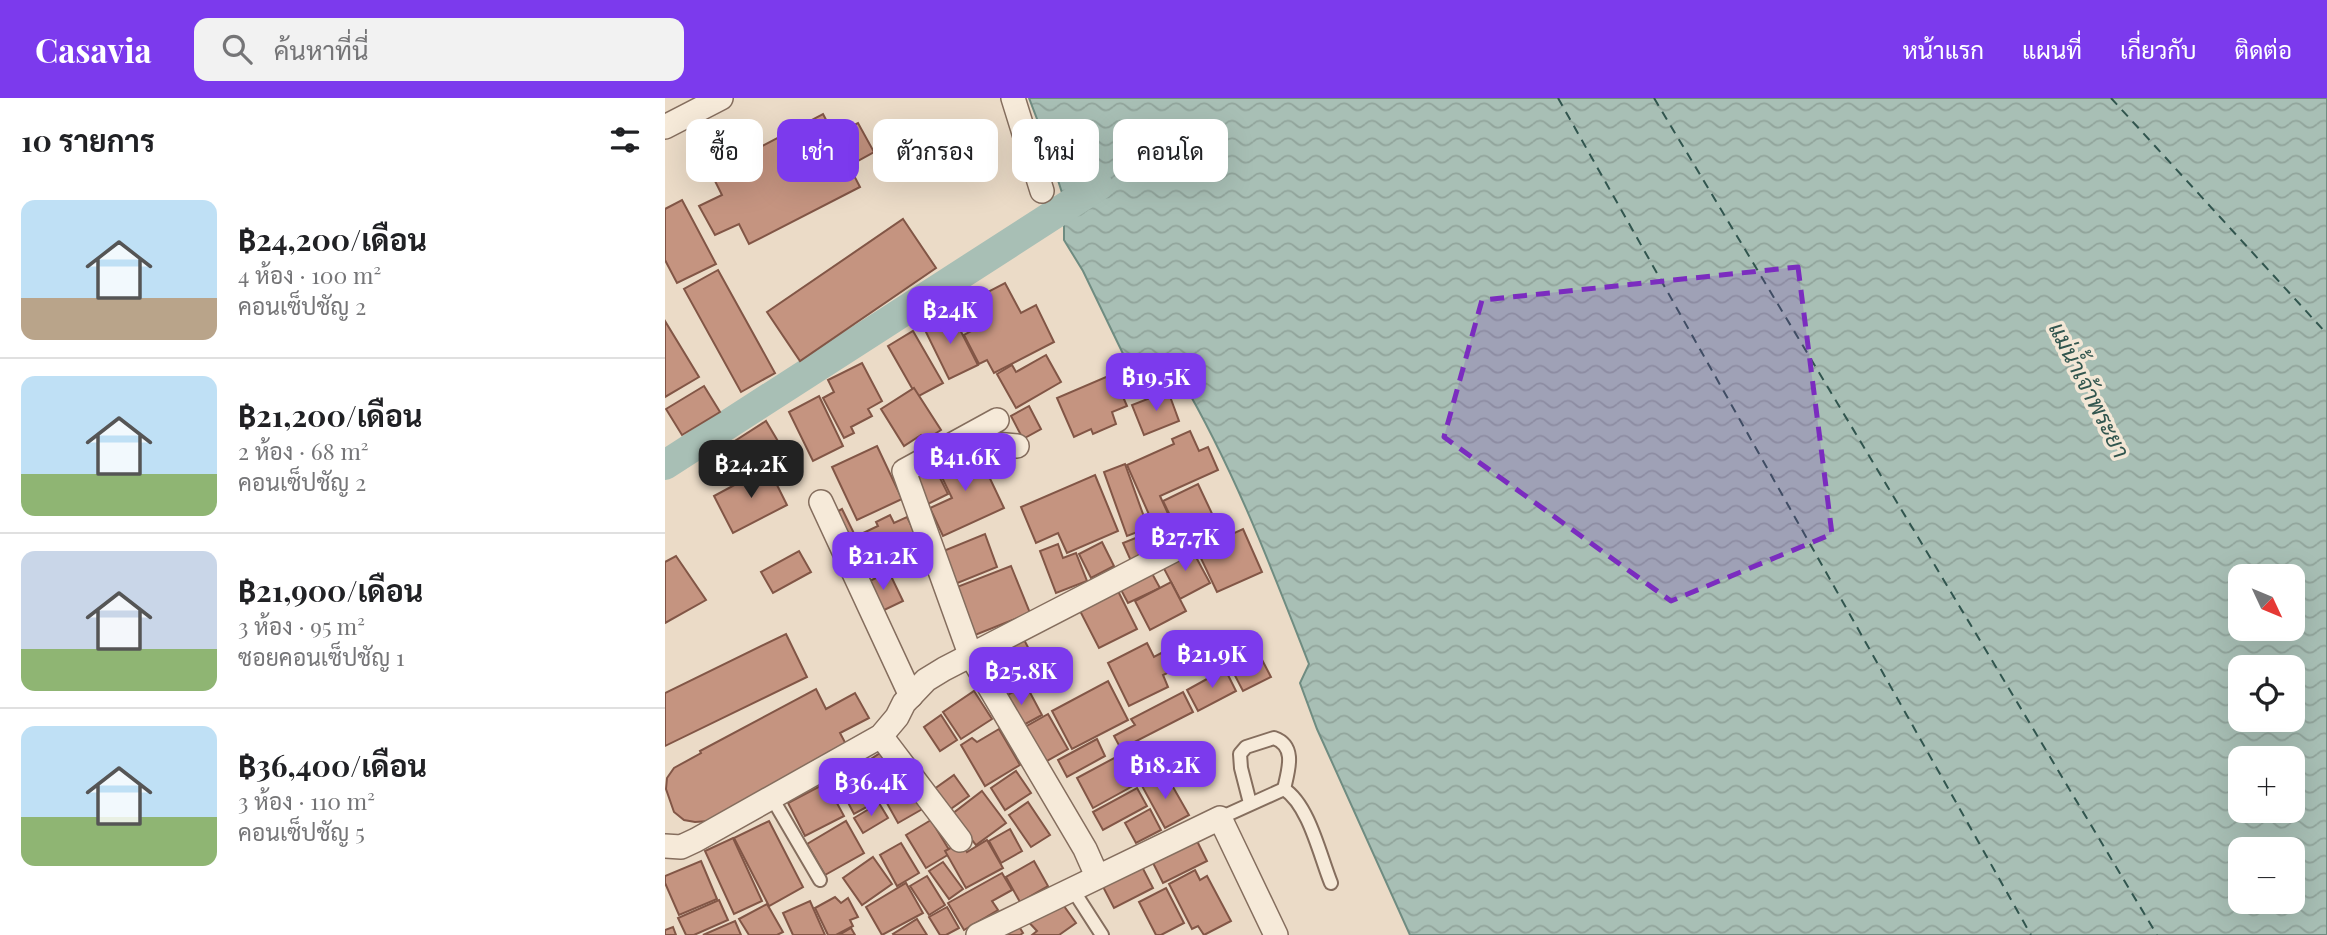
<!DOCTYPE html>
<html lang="th">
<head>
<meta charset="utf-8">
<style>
	body { margin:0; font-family:"Playfair Display",Sarabun,serif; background:#f2f2f2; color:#202124; height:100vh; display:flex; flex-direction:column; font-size:26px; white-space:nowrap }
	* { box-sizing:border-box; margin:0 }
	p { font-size:23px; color:#757577 }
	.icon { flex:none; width:38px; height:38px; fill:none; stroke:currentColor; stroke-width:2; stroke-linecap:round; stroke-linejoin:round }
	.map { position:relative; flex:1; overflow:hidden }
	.sheet { display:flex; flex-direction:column; background:#fff; width:665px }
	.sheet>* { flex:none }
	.banner { position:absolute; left:21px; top:21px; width:665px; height:63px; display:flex; gap:14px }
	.needle { width:46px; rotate:134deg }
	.tools { position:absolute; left:1563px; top:466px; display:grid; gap:14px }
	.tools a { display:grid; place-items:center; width:77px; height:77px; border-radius:14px; background:#fff; box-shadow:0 7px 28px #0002; font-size:35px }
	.price { position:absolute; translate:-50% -60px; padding:0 16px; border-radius:14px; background:#7c3aed; color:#fff; font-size:23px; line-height:46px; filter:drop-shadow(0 2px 4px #0008) }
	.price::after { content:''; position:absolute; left:50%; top:42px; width:21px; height:16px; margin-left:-10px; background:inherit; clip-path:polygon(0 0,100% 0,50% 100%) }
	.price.active { background:#222; color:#fff }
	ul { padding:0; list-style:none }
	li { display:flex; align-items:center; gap:21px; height:175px; padding:0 21px }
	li+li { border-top:2px solid #e0e0e0 }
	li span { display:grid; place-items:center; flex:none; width:196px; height:140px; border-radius:14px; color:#555 }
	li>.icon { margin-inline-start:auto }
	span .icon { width:84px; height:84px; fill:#fffc; stroke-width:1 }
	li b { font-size:30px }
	h2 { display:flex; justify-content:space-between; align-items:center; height:84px; padding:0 21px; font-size:30px }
	.chip { padding:0 24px; border-radius:14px; background:#fff; box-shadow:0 7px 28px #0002; font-size:24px; line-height:63px }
	.chip.active { background:#7c3aed; color:#fff }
	header { display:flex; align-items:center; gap:42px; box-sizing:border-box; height:98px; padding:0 35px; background:#7c3aed; color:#fff }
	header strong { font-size:33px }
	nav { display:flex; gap:38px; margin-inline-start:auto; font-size:24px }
	.search { width:490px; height:63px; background:#f2f2f2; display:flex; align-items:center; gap:18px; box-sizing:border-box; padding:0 24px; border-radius:14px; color:#757577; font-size:26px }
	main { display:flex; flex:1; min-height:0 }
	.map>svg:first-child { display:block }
	.water { fill:url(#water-waves); stroke:#6f8c81; stroke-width:2; fill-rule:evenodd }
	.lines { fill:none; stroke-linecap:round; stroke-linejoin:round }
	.canal { stroke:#a8bfb5; stroke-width:30 }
	.ferry { stroke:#31554e; stroke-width:2; stroke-dasharray:9 7; stroke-linecap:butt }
	.building { fill:#c59480; stroke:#825646; stroke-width:2 }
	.service-casing { stroke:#856e5e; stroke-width:16 }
	.minor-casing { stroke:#856e5e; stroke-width:26 }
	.service { stroke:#f6ead9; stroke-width:12 }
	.minor { stroke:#f6ead9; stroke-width:23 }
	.marked { fill:#7b2cbf; fill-opacity:0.2; stroke:#7b2cbf; stroke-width:5; stroke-dasharray:14 9; stroke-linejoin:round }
	.labels { text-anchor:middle; stroke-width:7; stroke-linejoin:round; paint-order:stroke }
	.water-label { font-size:23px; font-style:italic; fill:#31554e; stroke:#f3e7d6 }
</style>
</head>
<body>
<header>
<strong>Casavia</strong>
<div class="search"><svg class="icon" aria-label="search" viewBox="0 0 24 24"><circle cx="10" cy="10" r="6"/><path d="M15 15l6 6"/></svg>ค้นหาที่นี่</div>
<nav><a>หน้าแรก</a><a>แผนที่</a><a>เกี่ยวกับ</a><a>ติดต่อ</a></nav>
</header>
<main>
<section class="sheet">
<h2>10 รายการ<svg class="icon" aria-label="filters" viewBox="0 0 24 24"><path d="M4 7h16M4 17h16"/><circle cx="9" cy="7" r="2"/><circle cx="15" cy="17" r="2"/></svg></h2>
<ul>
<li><span style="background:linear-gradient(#bfe0f5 70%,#b9a48a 0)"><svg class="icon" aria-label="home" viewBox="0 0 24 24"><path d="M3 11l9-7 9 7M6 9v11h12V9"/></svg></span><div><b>฿24,200/เดือน</b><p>4 ห้อง · 100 m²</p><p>คอนเซ็ปชัญ 2</p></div></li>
<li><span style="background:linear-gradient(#bfe0f5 70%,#8fb573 0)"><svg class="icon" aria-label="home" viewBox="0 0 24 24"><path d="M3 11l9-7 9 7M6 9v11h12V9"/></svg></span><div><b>฿21,200/เดือน</b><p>2 ห้อง · 68 m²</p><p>คอนเซ็ปชัญ 2</p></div></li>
<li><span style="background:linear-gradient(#c9d6e8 70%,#8fb573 0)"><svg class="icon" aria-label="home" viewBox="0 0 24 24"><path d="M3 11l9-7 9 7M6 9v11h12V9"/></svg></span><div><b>฿21,900/เดือน</b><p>3 ห้อง · 95 m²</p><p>ซอยคอนเซ็ปชัญ 1</p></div></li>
<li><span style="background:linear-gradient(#bfe0f5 65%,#8fb573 0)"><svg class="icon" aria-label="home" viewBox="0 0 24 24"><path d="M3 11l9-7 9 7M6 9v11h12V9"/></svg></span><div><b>฿36,400/เดือน</b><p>3 ห้อง · 110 m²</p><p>คอนเซ็ปชัญ 5</p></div></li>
</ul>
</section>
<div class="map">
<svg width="1662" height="837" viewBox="0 0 1662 837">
	<defs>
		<pattern id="water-waves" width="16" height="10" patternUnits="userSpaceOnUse" patternTransform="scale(1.75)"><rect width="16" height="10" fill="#a8bfb5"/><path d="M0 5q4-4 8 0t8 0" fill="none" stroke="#91a49b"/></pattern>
	</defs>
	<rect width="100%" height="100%" fill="#ebdbc7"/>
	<!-- water -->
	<path class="water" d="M364,0H1662V837H745L652,631L635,585L644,566C606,469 569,371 516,281L476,293L418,173L399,142V101L380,42ZM1575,478H1628V530H1575ZM1575,569H1628V621H1575ZM1575,660H1628V712H1575ZM1575,751H1628V803H1575Z"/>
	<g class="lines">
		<!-- canal -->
		<path class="canal" d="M0,367L433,88"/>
		<!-- ferry -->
		<g class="ferry">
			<path d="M893,0L1366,837"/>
			<path d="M989,0L1492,837"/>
			<path d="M1446,0L1662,236"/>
		</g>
	</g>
	<!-- building -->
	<g class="building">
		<path d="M158,16L169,37L193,25L209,54L184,68L195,89L84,146L74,126L50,137L34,108L57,97L46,75Z"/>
		<path d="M17,102L51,166L12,185L0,162V111Z"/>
		<path d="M238,121L271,170L135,263L102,214Z"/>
		<path d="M53,172L110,275L76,294L19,191Z"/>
		<path d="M340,185L356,215L371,207L389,244L329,275L322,262L314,266L299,237L308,232L303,222L313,216L309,209L317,205L313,199Z"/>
		<path d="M286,214L313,267L284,281L258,228Z"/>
		<path d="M0,223L34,279L0,299Z"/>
		<path d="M248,233L278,285L252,299L223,248Z"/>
		<path d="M381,257L396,284L351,310L332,276L347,267L351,274Z"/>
		<path d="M197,265L217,303L203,311L207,318L186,329L189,335L179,340L158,300L169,294L163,282Z"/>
		<path d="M448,276L462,308L447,314L451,326L428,336L426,331L409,339L392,300Z"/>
		<path d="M39,288L55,314L17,337L1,311Z"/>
		<path d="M249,290L276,332L260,342L256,337L239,348L216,311Z"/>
		<path d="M503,293L514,323L479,337L467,307Z"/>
		<path d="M154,298L178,348L148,363L124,314Z"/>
		<path d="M364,308L376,331L358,341L346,318Z"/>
		<path d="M101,323L114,345L75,370L62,348Z"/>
		<path d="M525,333L534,353L543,349L553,372L495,398L514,440L498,448L462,367L509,346L507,341Z"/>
		<path d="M212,348L237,401L192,422L167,369Z"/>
		<path d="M310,349L339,410L278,438L265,410L287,400L271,367Z"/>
		<path d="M266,362L283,396L263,406L246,373Z"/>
		<path d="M460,366L483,430L462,438L439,374Z"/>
		<path d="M103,369L122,407L68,435L49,398Z"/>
		<path d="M430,377L453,433L402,455L393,435L371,445L356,409Z"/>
		<path d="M533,386L550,422L515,438L498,403Z"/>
		<path d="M177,411L207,472L195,478L166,417Z"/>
		<path d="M225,417L229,425L242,419L253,441L209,462L196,436L213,428L211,424Z"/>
		<path d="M578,431L597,474L552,494L532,452Z"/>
		<path d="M320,436L332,469L290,486L276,454Z"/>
		<path d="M478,437L486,453L466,463L458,445Z"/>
		<path d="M437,444L449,468L426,480L414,456Z"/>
		<path d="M393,446L398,460L411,455L422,483L391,495L375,453Z"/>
		<path d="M525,448L545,485L515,501L496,465Z"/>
		<path d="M134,453L146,474L108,495L96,474Z"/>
		<path d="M11,458L41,502L0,525V464Z"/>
		<path d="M346,468L365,515L310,537L292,489Z"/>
		<path d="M484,470L495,490L463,505L453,486Z"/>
		<path d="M224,474L238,503L213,515L198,486Z"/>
		<path d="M506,484L521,513L485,532L470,503Z"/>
		<path d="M452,491L472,531L434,550L414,511Z"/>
		<path d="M121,536L142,579L0,648V595Z"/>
		<path d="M356,536L377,576L335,598L314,558Z"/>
		<path d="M482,545L489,559L502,552L511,571L498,577L503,589L464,608L443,565Z"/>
		<path d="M594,556L606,579L578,593L566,570Z"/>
		<path d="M560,571L571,593L533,613L522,592Z"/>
		<path d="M443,583L463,622L407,651L387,613Z"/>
		<path d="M361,587L377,617L351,631L335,601Z"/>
		<path d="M151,591L161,611L190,595L204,620L175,635L184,652L45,723L30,724L19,722L9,714L1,691L2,680L9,670L36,655L35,653Z"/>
		<path d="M309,593L327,621L296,641L278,614Z"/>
		<path d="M518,594L528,614L456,651L449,638L470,627L466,621Z"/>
		<path d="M383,616L403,651L373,668L353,633Z"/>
		<path d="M276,617L292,642L275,653L259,629Z"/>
		<path d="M334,631L355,667L320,688L296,647L307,640L312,644Z"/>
		<path d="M432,641L440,658L402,679L393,662Z"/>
		<path d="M223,650L238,673L214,690L198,666Z"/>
		<path d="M466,651L482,680L428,710L412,680Z"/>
		<path d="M196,666L211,695L207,701L209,705L189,716L170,680Z"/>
		<path d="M351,673L366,695L340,712L326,690Z"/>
		<path d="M500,675L524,717L500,730L477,688Z"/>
		<path d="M242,676L261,709L233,725L214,691Z"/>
		<path d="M289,677L304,698L280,715L265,694Z"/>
		<path d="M161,685L179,718L140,738L123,705Z"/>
		<path d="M472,690L482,708L438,732L428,714Z"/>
		<path d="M317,693L341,725L311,747L287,716Z"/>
		<path d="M363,704L385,737L366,749L344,717Z"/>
		<path d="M214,705L223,720L198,735L189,720Z"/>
		<path d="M485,711L496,732L471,745L460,725Z"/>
		<path d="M266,722L286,755L261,770L241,737Z"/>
		<path d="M104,723L138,789L104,808L69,740Z"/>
		<path d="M181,723L199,755L160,777L142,746Z"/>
		<path d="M345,731L357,753L336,765L324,743Z"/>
		<path d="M529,737L542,763L498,785L485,759Z"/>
		<path d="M68,740L97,803L69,816L40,753Z"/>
		<path d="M322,742L338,770L301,790L280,753L297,744L302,754Z"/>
		<path d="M236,745L254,775L232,788L215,757Z"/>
		<path d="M208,759L227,786L197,807L178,780Z"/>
		<path d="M36,763L52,801L14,817L0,785V778Z"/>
		<path d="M369,763L383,788L355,804L341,779Z"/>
		<path d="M474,763L488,790L449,810L435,783Z"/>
		<path d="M278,764L298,791L284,801L264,773Z"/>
		<path d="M530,772L535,782L542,778L566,823L539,837L533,828L527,831L504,786Z"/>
		<path d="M337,775L347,792L327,803L333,812L299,832L283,805Z"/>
		<path d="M262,778L280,807L264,817L245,788Z"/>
		<path d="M241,785L258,815L217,837L201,809Z"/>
		<path d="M501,790L519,825L496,837H491L474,804Z"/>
		<path d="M170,799L176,805L183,800L193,819L185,822L188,828L171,837H163L150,810Z"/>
		<path d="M394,801L411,825L394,837H367L372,833L358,818Z"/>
		<path d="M54,802L63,822L29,837H21L13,820Z"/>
		<path d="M145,803L160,837H128L118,815Z"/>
		<path d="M102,806L118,834L112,837H84L74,821Z"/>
		<path d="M282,809L294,830L281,837H275L264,819Z"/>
		<path d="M349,820L358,835L355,837H333Z"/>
		<path d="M252,821L262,837H229L228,836Z"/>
		<path d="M70,823L76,837H38Z"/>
		<path d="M8,829L11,837H0V832Z"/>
		<path d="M186,830L190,837H174Z"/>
	</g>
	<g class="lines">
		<defs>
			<g id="service">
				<path d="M107,700L155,782"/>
				<path d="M585,705L576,670L575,656L581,649L609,640C632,648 623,673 619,691"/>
				<path d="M555,720L619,691C644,707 655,758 666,785"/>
				<path d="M408,792L437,837"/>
			</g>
			<g id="minor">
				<path d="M348,0L377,93"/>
				<path d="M0,29L56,0"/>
				<path d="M332,322L239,373L305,556L420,751L432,778"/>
				<path d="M294,353L318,345L352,348"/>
				<path d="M156,404L246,598"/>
				<path d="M216,638L295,742"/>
				<path d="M0,748L16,749L31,742L216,638L232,619L239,605L261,582L279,571L552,430"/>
				<path d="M313,837L555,720L611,837"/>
			</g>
		</defs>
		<!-- service casing -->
		<use href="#service" class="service-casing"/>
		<!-- minor casing -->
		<use href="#minor" class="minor-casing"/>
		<!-- service -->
		<use href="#service" class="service"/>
		<!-- minor -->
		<use href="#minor" class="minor"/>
	</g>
	<!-- marked area -->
	<path class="marked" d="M1133,169L1167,436L1006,503L779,339L817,202Z"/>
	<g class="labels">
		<!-- water labels -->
		<g class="water-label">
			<text transform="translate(1424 292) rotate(63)" y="8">แม่น้ำเจ้าพระยา</text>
		</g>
	</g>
</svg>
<div class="tools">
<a><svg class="needle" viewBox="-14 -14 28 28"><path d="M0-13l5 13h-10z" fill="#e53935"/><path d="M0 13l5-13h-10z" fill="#757577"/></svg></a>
<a><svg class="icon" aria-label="locate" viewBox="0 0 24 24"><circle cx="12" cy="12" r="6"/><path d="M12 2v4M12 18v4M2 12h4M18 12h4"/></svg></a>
<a>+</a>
<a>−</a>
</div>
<b class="price" style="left:285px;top:248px">฿24K</b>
<b class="price" style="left:491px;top:315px">฿19.5K</b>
<b class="price" style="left:300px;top:395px">฿41.6K</b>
<b class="price active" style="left:86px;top:402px">฿24.2K</b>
<b class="price" style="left:520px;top:475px">฿27.7K</b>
<b class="price" style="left:218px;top:494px">฿21.2K</b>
<b class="price" style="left:547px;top:592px">฿21.9K</b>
<b class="price" style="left:356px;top:609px">฿25.8K</b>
<b class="price" style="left:500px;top:703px">฿18.2K</b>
<b class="price" style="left:206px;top:720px">฿36.4K</b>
<div class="banner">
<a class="chip">ซื้อ</a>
<a class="chip active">เช่า</a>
<a class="chip">ตัวกรอง</a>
<a class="chip">ใหม่</a>
<a class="chip">คอนโด</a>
</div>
</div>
</main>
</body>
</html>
